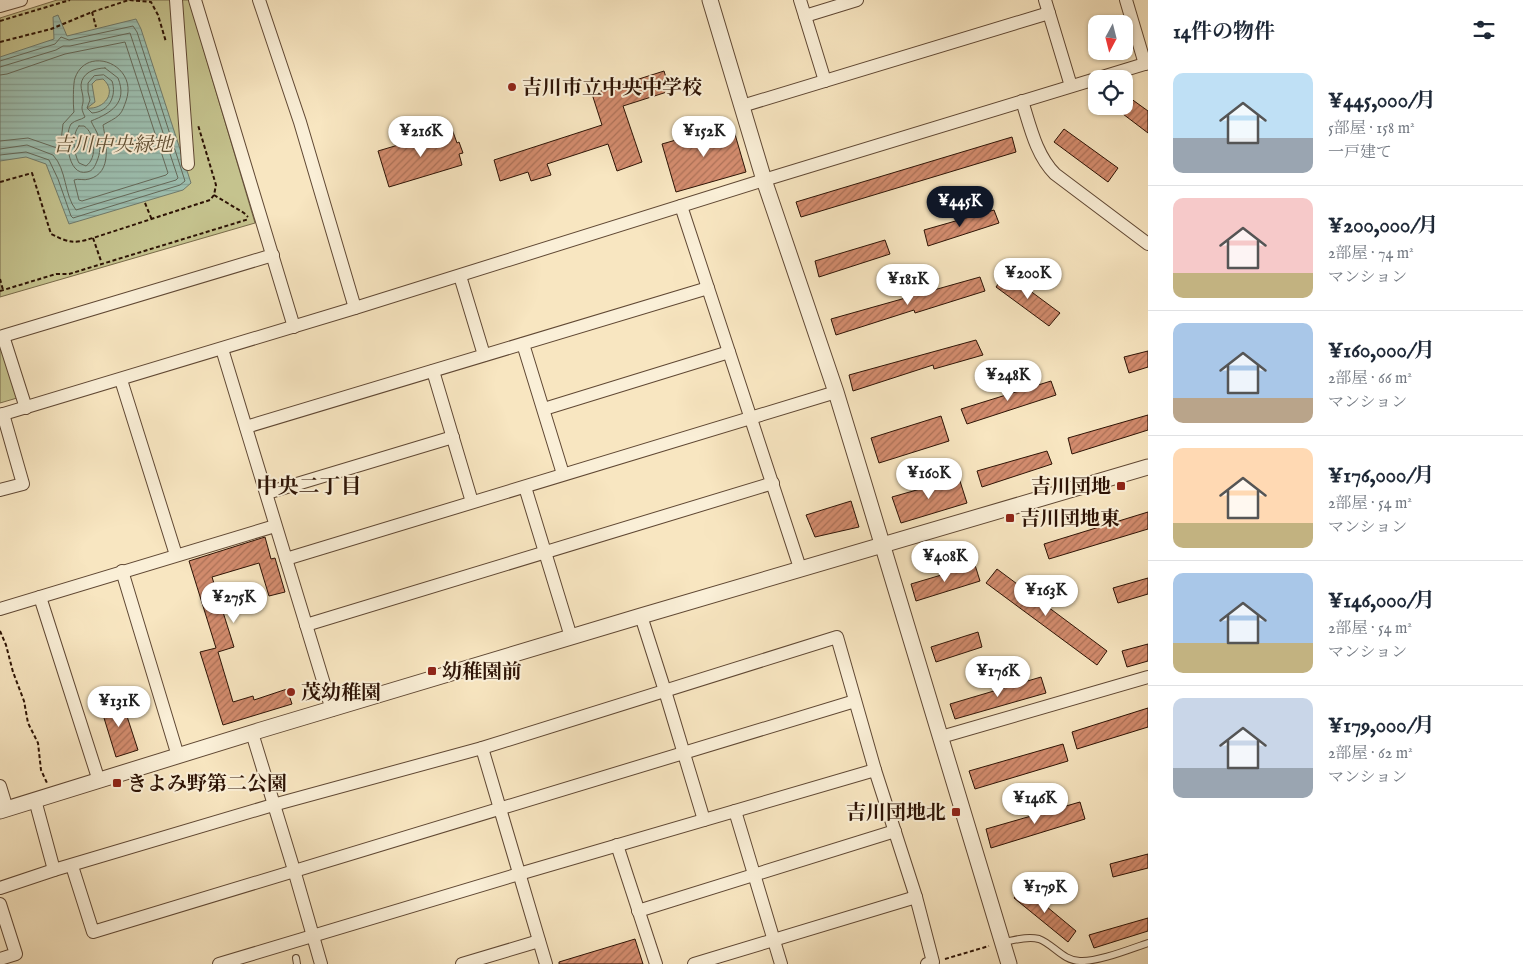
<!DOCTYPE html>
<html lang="ja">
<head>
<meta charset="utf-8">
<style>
	body { margin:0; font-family:"IM FELL English","Noto Serif JP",serif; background:#f2f2f3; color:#1f2937; height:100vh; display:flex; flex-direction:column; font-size:19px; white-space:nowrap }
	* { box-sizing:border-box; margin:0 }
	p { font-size:16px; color:#747a83 }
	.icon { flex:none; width:28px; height:28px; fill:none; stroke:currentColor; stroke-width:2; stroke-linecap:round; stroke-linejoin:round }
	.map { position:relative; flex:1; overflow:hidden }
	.panel { display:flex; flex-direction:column; background:#fff; width:375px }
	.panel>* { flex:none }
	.needle { width:32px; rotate:187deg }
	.controls { position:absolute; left:1088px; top:15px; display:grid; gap:10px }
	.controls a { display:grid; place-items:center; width:45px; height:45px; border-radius:10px; background:#fff; box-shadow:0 1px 4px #0004; font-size:25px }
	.price { position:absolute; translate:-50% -42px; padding:0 11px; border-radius:18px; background:#fff; color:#222; font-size:16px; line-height:32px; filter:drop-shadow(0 1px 2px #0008) }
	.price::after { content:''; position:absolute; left:50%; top:30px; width:15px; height:11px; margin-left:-8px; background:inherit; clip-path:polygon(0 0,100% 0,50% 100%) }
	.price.current { background:#111827; color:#fff }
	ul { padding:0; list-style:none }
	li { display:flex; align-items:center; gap:15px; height:125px; padding:0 25px }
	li+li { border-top:1px solid #e0e1e3 }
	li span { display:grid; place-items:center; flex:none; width:140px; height:100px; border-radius:10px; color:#555 }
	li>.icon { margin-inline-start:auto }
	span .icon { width:60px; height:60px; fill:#fffc; stroke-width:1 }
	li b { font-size:21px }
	h2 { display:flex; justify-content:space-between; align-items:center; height:60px; padding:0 25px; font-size:21px }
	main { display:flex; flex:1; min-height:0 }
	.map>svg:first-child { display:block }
	.green { fill:#c5c38e; stroke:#796b4a }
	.water { fill:url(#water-rules); stroke:#707b6c; fill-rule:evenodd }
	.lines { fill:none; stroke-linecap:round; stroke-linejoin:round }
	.shore { stroke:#656a5b; stroke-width:1 }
	.building { fill:url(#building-hatch); stroke:#2d1305 }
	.service-casing { stroke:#604834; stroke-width:8 }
	.minor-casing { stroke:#604834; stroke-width:14 }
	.tertiary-casing { stroke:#604834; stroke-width:17 }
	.path { stroke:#2d1305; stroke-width:2; stroke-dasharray:4 2.5; stroke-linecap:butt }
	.service { stroke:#faefd7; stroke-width:6 }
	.minor { stroke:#faefd7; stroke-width:12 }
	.tertiary { stroke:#faefd7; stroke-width:15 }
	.poi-dot { fill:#8f2418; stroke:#faefd7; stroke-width:2 }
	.labels { text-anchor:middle; stroke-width:4; stroke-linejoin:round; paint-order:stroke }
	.poi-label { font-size:20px; font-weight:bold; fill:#2d1305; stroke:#faefd7; text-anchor:start }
	.park-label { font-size:20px; font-style:italic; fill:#625135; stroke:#faefd7 }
	.neighbourhood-label { font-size:21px; font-weight:bold; fill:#2d1305; stroke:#faefd7 }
</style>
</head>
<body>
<main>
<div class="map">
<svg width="1148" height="964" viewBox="0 0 1148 964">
	<defs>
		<pattern id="water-rules" width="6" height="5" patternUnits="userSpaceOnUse" patternTransform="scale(1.25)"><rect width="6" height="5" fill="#9dc0b1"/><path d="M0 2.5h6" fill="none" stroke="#88a497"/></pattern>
		<pattern id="building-hatch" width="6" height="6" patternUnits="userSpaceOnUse" patternTransform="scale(1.25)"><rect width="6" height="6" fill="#d38c6e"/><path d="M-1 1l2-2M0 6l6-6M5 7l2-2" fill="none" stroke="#ac7158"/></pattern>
	</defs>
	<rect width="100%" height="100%" fill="#f8e6c1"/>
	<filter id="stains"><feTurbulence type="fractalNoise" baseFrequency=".004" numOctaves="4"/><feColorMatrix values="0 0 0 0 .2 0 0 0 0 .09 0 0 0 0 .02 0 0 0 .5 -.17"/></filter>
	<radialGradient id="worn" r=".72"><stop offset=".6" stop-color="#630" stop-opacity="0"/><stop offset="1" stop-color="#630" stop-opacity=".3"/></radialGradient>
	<!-- green -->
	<g class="green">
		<path d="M57,0H189L255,223L0,297V18Z"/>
		<path d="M0,339L17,398L0,403Z"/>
	</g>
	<!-- water -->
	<path class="water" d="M58,15L67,36L136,19L141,29L191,183L183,190L69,224L46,164L26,157L0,161V57L54,39L53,17ZM103,79C118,92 104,110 87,108L95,102L92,84L96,80Z"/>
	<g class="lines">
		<!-- shore -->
		<g class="shore">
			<path d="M0,61L55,44L61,37L69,40L133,26L137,32L185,181L180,185L73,218L71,216L58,179L49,160L26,152L0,155"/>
			<path d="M0,67L56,50L63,46H70L130,33L178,178L176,180L76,210C64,195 67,170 53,155L27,145L0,149"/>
			<path d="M105,68L118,78C128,103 111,113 91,121C93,126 97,131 99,138C101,145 100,154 97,161C95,166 93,171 87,172C67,177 64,135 71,124C75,120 81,120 85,117C79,105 84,107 83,98C83,94 81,90 81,85C82,73 94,68 105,68Z"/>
			<path d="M0,75L7,74L65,54L125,42L168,173L166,175L82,201L79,200L74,180C78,178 84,181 89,179C113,173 106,142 103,125C108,122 115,119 119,115C123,111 124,106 126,101C139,65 87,44 75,78C73,83 73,106 74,112L63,124L60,149L28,138L0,141"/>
			<path d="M104,75L112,81C117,96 109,112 92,113L87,108L90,100L88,92V83L94,76Z"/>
			<path d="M79,126H84C95,133 98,158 86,166L79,163C74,154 71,135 79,126Z"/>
		</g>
	</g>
	<!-- building -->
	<g class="building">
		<path d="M664,71L670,91L623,106L642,162L617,171L608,144L547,164L551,175L531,181L528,172L500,181L494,160L602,125L592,94Z"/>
		<path d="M1130,98L1148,111V133L1119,111Z"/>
		<path d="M732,124L746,172L676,192L662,144Z"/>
		<path d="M452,129L457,143L459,142L463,153L459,154L462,165L389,187L378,151Z"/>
		<path d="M1064,129L1118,168L1108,182L1054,142Z"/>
		<path d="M1012,137L1016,152L801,217L796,202Z"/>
		<path d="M994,210L999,223L928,246L924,230Z"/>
		<path d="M885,240L890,254L819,277L815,261Z"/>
		<path d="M1006,273L1060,313L1049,326L996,287Z"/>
		<path d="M980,277L985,291L915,313L914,310L836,335L831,319Z"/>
		<path d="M976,340L983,355L934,369L933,365L853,391L849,375Z"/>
		<path d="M1148,351V367L1129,373L1124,357Z"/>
		<path d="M1051,381L1056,395L967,424L961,409Z"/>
		<path d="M1148,415V430L1072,454L1068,438Z"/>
		<path d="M941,416L949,441L879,463L871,438Z"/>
		<path d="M1047,451L1052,464L982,487L977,471Z"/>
		<path d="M959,478L967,503L901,523L892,497Z"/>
		<path d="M851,501L859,527L815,537L806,515Z"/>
		<path d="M1148,512V529L1049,559L1044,544Z"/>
		<path d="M265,537L271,559L275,558L285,592L269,596L259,563L212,577L234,647L218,652L233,702L253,696L254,700L287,689L292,704L223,725L200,652L216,648L189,561Z"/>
		<path d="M975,565L980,581L916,601L911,584Z"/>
		<path d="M997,569L1107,651L1097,665L986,583Z"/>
		<path d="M1148,578V594L1118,603L1113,588Z"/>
		<path d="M978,632L982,647L936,662L931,647Z"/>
		<path d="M1148,644V661L1127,667L1122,651Z"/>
		<path d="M1041,677L1046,693L955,719L950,704Z"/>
		<path d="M121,698L138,750L116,757L100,705Z"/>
		<path d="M1148,708V727L1077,749L1072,732Z"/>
		<path d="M1063,744L1068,761L975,789L969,771Z"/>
		<path d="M1080,802L1085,819L991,848L986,829Z"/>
		<path d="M1148,854V868L1113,877L1110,864Z"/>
		<path d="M1023,887L1076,931L1068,942L1014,898Z"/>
		<path d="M1148,918V931L1094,948L1089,935Z"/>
		<path d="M635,939L643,964H559V962Z"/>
	</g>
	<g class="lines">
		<defs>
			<g id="service">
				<path d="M1004,942C1015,940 1027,936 1039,939C1053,944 1063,961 1080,961C1098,962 1130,949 1148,943"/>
				<path d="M296,958L297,964"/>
			</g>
			<g id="minor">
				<path d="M176,0L188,164"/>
				<path d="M195,0L294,327"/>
				<path d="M259,0L300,122L355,308"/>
				<path d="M800,0L825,81"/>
				<path d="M1045,0L1071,86"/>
				<path d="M1126,0L1145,64"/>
				<path d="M0,6L21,0"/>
				<path d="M805,16L857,0"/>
				<path d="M1022,101C1030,126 1036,155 1055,174L1148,244"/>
				<path d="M742,106L1049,13"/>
				<path d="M681,206L800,568"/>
				<path d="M460,276L484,355"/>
				<path d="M523,344L563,474"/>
				<path d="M222,349L332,710"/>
				<path d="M433,371L472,502"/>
				<path d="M121,380L176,555"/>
				<path d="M26,408L3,336L273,255"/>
				<path d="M544,409L729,352"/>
				<path d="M0,415L355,308L764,180L1148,63"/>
				<path d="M246,427L708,288"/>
				<path d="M525,487L571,637"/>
				<path d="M0,490L23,484L3,414"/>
				<path d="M267,493L453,437"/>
				<path d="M286,559L836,392"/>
				<path d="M122,571L178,756"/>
				<path d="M40,597L99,781"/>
				<path d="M0,609L275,526"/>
				<path d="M641,616L665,691L704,820"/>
				<path d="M306,625L773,483"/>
				<path d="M252,733L294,870L321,964"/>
				<path d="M941,737L1148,677"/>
				<path d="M482,748L546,964"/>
				<path d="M0,786L7,809"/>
				<path d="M35,800L54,870"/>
				<path d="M735,811L781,964"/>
				<path d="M617,845L656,964"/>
				<path d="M72,866L93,932L855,701"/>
				<path d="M0,888L54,870L273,805L482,748L837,637L875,770L916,897L933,962L927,964"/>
				<path d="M0,904L16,954L0,959"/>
				<path d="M638,911L895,831"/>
				<path d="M219,964L519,874L875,770"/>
				<path d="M462,964L539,941"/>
				<path d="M694,964L916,897"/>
			</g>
			<g id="tertiary">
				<path d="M710,0L764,180L836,392L864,484L1009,964"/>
				<path d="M0,811L261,730L641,616L1148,467"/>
			</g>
		</defs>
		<!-- service casing -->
		<use href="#service" class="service-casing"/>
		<!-- minor casing -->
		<use href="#minor" class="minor-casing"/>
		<!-- tertiary casing -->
		<use href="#tertiary" class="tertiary-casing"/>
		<!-- path -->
		<g class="path">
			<path d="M92,12L96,27"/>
			<path d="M0,21L70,0"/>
			<path d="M0,42L51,29L92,12L129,0L151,2L158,15L166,42"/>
			<path d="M0,182L32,173L51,234C70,243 73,244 93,238L210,200L214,195L216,185L198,125"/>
			<path d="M214,195L244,213L248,217"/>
			<path d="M145,203L152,220"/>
			<path d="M93,238L101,261"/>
			<path d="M0,279L3,290"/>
			<path d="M0,291L56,274H69L249,219"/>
			<path d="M0,631L6,645L13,672L24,701L28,723L38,743L41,770L47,783"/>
			<path d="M945,959L989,946"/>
		</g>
		<!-- service -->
		<use href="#service" class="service"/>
		<!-- minor -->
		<use href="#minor" class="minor"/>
		<!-- tertiary -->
		<use href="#tertiary" class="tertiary"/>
	</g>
	<!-- markers -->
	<g class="poi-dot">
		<circle cx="512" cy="87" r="5"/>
		<rect x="1116" y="481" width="10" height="10" rx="2.5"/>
		<rect x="1005" y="513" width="10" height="10" rx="2.5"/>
		<rect x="427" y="666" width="10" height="10" rx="2.5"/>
		<circle cx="291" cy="692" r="5"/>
		<rect x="112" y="778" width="10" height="10" rx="2.5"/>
		<rect x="951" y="807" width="10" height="10" rx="2.5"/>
	</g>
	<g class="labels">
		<!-- poi labels -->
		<g class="poi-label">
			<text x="522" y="94">吉川市立中央中学校</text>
			<text x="1111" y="493" text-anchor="end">吉川団地</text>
			<text x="1020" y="525">吉川団地東</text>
			<text x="442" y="678">幼稚園前</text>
			<text x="301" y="699">茂幼稚園</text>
			<text x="127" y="790">きよみ野第二公園</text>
			<text x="946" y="819" text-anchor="end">吉川団地北</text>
		</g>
		<!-- park labels -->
		<g class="park-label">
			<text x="113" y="151">吉川中央緑地</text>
		</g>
		<!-- neighbourhood labels -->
		<g class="neighbourhood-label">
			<text x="309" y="493">中央二丁目</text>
		</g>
	</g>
	<rect width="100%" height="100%" filter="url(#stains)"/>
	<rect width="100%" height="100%" fill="url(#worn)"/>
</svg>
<div class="controls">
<a><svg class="needle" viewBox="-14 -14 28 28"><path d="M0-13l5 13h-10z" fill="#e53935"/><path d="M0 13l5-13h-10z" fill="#747a83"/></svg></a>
<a><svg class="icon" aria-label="locate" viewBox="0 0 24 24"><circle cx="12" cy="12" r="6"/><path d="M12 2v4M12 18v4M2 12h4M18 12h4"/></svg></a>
</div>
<b class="price" style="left:421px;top:158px">¥216K</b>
<b class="price" style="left:704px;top:158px">¥152K</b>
<b class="price current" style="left:960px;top:228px">¥445K</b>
<b class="price" style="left:1028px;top:300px">¥200K</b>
<b class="price" style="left:908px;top:306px">¥181K</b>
<b class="price" style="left:1008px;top:402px">¥248K</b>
<b class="price" style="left:929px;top:500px">¥160K</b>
<b class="price" style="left:945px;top:583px">¥408K</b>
<b class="price" style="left:1046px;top:617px">¥163K</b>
<b class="price" style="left:234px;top:624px">¥275K</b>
<b class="price" style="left:998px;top:698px">¥176K</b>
<b class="price" style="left:119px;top:728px">¥131K</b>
<b class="price" style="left:1035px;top:825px">¥146K</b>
<b class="price" style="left:1045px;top:914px">¥179K</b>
</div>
<section class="panel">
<h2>14件の物件<svg class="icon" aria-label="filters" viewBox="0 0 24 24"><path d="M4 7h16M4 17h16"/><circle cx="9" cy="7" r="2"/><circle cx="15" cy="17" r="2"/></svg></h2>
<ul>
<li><span style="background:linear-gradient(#bfe0f5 65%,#9aa5b1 0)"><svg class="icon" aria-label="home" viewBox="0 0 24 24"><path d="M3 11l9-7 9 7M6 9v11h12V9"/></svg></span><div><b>¥445,000/月</b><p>5部屋 · 158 m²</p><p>一戸建て</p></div></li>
<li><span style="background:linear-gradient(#f6c9c9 75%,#c2b280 0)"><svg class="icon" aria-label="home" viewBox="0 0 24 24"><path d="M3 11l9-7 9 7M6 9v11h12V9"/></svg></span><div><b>¥200,000/月</b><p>2部屋 · 74 m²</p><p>マンション</p></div></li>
<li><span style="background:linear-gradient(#a9c7e8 75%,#b9a48a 0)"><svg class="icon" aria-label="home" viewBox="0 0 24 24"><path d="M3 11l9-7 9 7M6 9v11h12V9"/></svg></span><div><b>¥160,000/月</b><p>2部屋 · 66 m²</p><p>マンション</p></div></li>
<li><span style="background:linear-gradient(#ffd9b3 75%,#c2b280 0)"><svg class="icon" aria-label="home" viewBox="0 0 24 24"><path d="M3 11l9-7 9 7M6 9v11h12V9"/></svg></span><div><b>¥176,000/月</b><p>2部屋 · 54 m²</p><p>マンション</p></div></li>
<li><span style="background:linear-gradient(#a9c7e8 70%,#c2b280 0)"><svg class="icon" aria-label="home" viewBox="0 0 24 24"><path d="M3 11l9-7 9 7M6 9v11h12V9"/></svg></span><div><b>¥146,000/月</b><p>2部屋 · 54 m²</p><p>マンション</p></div></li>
<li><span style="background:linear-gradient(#c9d6e8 70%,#9aa5b1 0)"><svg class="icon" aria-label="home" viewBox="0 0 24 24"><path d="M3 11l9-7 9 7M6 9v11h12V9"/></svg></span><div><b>¥179,000/月</b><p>2部屋 · 62 m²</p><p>マンション</p></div></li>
</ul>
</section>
</main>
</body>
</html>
